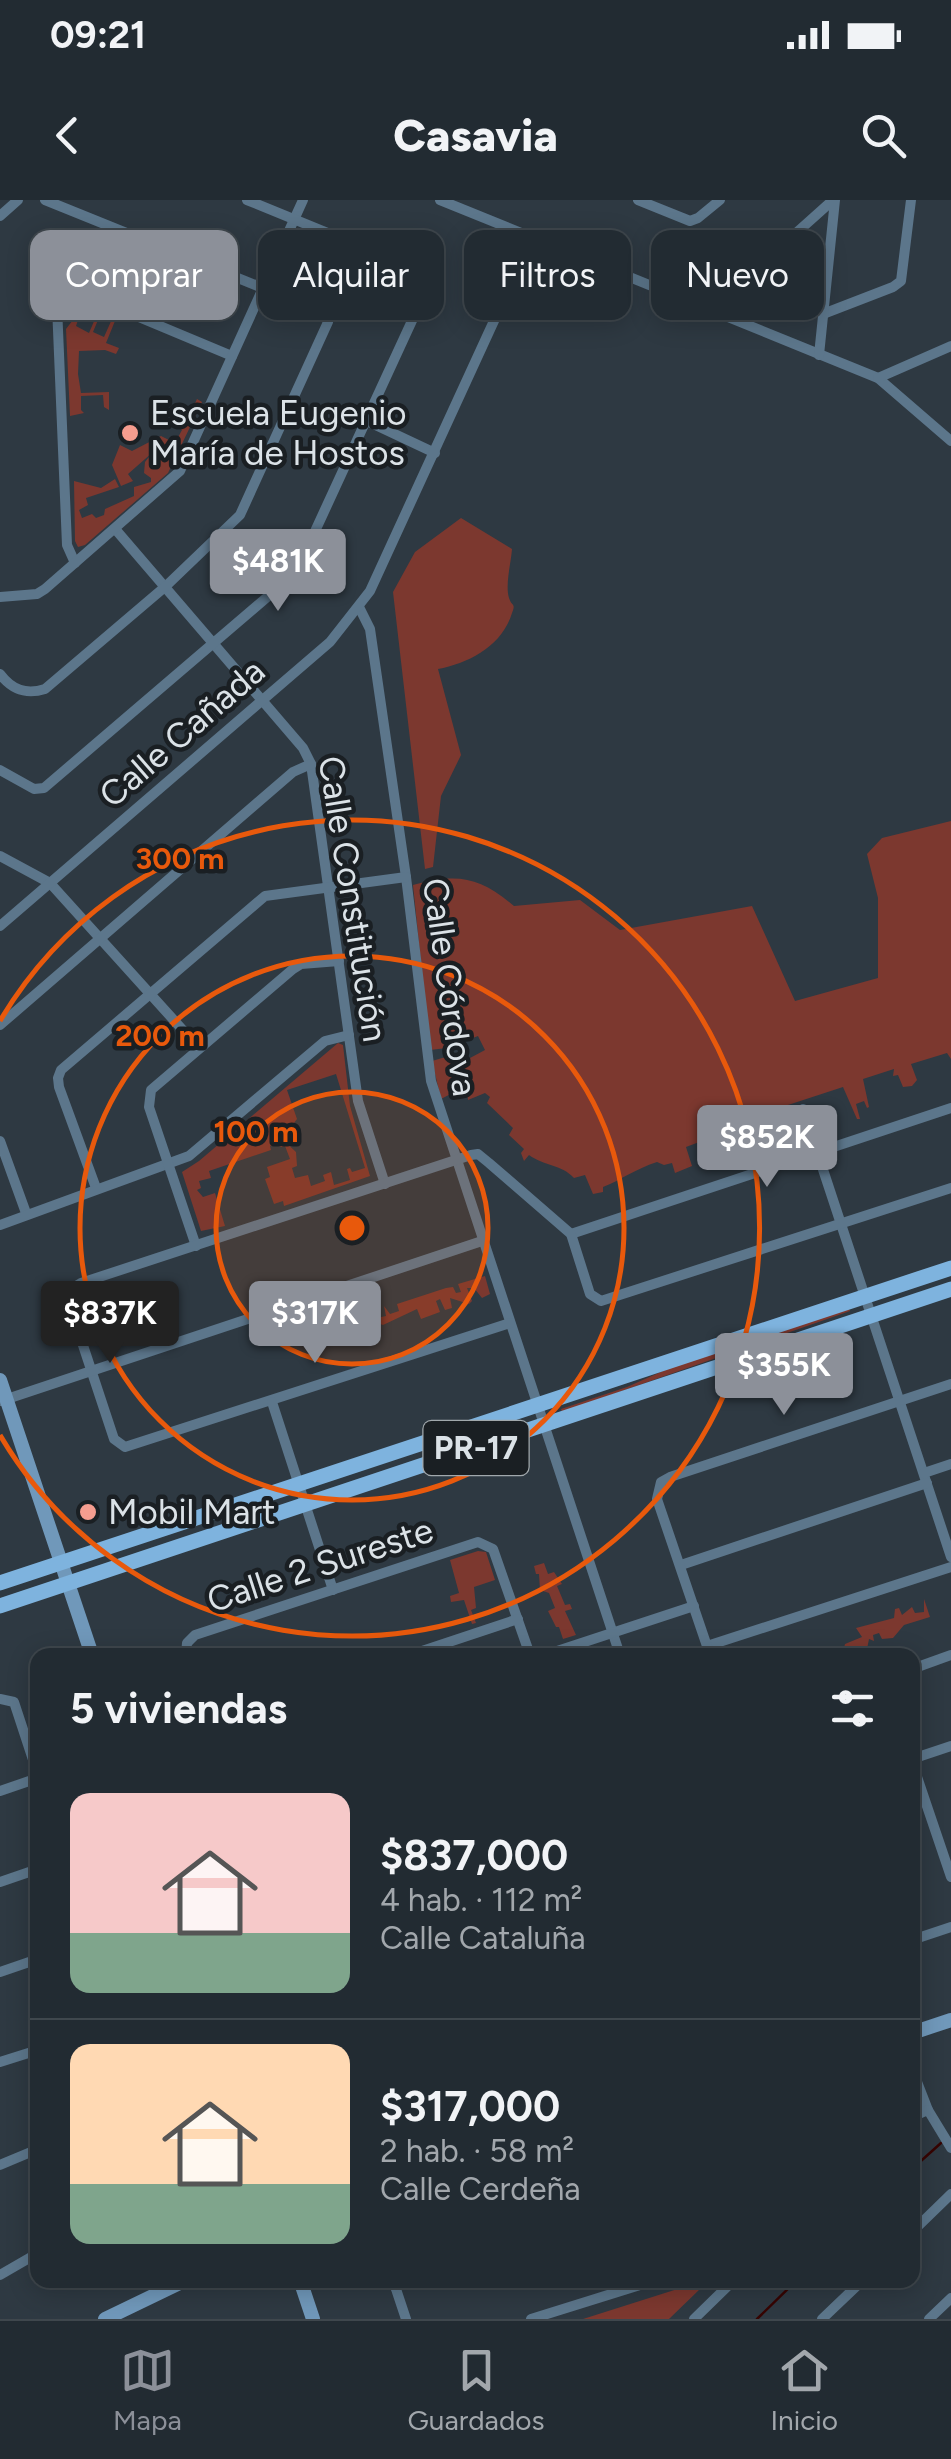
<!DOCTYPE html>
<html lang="es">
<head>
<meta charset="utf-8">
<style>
	body { margin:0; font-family:Figtree,sans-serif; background:#2e373e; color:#f1f3f6; height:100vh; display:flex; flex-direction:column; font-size:38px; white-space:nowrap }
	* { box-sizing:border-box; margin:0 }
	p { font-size:32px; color:#a2a7ac }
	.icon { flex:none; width:55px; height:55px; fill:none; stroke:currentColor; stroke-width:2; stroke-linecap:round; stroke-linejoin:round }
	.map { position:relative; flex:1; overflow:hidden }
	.sheet { position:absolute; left:30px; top:1448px; width:890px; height:640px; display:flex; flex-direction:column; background:#222b32; border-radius:20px; box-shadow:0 5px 25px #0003,0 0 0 2px #3f474d }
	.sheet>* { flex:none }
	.top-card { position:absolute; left:30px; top:30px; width:892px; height:90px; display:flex; gap:20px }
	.price { position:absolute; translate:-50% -85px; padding:0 22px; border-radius:10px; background:#8c9099; color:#fff; font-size:32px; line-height:65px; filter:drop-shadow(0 2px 5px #0008) }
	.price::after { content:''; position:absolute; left:50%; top:60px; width:30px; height:22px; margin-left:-15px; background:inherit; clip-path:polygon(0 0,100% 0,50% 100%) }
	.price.current { background:#222; color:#fff }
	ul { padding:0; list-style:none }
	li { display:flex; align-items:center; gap:30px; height:250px; padding:0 40px }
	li+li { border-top:2px solid #3f474d }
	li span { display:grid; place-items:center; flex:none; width:280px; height:200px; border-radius:20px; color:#555 }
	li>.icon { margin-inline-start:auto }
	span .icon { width:120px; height:120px; fill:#fffc; stroke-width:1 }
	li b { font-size:42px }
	h2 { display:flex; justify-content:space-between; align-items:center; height:120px; padding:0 40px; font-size:42px }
	.tag { padding:0 35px; border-radius:20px; background:#222b32; box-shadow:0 5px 25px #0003,0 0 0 2px #3f474d; font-size:35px; line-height:90px }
	.tag.current { background:#8c9099; color:#fff }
	.status { display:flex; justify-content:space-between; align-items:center; height:70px; padding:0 50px; background:#222b32; direction:ltr }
	.status svg { height:28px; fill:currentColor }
	header { display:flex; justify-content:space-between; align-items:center; height:130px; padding:0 40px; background:#222b32; font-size:45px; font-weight:800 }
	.tab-bar { display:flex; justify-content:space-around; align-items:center; height:140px; border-top:2px solid #3f474d; background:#222b32; font-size:28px; color:#a2a7ac }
	.tab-bar a { display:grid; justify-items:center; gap:5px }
	.tab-bar .current { color:#8c9099 }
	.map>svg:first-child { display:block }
	.green { fill:#7c382f; fill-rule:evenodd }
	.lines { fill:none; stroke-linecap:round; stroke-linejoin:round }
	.stream { stroke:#360402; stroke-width:2.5 }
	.street { stroke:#5c768b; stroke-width:10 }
	.secondary { stroke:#7098ba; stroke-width:14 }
	.primary { stroke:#7eb3de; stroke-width:15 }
	.ring { fill:none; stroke:#e8590c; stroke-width:5 }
	.poi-dot { fill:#f59d8f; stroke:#1a1f23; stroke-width:4 }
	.labels { text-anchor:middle; stroke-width:9; stroke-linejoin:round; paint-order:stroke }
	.shield { fill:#1a1f23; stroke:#a1a8ac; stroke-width:2.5 }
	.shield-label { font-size:32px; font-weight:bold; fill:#dbe2e7 }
	.poi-label { font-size:35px; fill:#dbe2e7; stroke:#1a1f23; text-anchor:start }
	.street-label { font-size:35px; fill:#dbe2e7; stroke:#1a1f23 }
	.centre { fill:#e8590c; stroke:#1a1f23; stroke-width:5 }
	.ring-label { font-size:30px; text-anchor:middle; font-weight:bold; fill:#e8590c; stroke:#1a1f23; stroke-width:9; stroke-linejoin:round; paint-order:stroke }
</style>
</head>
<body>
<div class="status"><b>09:21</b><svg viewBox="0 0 49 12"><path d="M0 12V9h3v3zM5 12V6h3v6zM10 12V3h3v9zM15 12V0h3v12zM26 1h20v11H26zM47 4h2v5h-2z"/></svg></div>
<header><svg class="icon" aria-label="back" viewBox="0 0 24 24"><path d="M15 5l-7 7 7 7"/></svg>Casavia<svg class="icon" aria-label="search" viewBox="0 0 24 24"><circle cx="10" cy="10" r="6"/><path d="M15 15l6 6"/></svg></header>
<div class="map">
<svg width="951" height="2119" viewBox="0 0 951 2119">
	<rect width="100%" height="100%" fill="#2e3942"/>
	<!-- green -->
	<g class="green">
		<path d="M76,116L79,117L76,126L89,133L95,119L98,120L93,132L104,137L112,119L115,121L106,143L119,148L116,154L105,150L79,151L78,174L81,193L109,192V210L104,207L103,195L81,196V210L84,213L70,216L66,129Z"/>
		<path d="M197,199L202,202L168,273L85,345L78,347L75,341L74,281L101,288L115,279L119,287L86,298L88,305L79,310L82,318L92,314L96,318L104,315L105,309L134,296V287L151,282V278L144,273L145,262L153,252L128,274L133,281L121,286L112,265L120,245L132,251L161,236L175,243L182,230L173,223L177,219L186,222Z"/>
		<path d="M461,318L512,349C511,363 505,385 509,398C512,407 516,403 512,413C502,446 469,463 438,469L461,555L441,596L433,667L425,669L393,392L415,352Z"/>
		<path d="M951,621V859L947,853L911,864L917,880L912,886L903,887L898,875L893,876L894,869L863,879L869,907L867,908L864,901L856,904L860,919H857L843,887L733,923L738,939L736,945L734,942L717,941L710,933L701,935L702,941L686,947L692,966L675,973L672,963L664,965L657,962C635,969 621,980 603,987V992L593,994L585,975L574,978C561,964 544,966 529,955L524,961L521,953L524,949L509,935L513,928L487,903L490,897L485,893L468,900L466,886L441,899L432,861L459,853L470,858L485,850L478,836L447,848L430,850L413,685C457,673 479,676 514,706L580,700L620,730L752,706L795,801L878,778V698L867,654L882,638Z"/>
		<path d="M338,843L343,845L350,906L370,976L284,1006L283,1001L274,1004L265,979L270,977L267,967L290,959L285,946L281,947L279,943L270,946L271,950L209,971L211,978L199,981L201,988L197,990L203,997L215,993L225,1026L201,1031L182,972L199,961ZM336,874L365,968L352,972L350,968L347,969L350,980L334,985L331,972L323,975L325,981L311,986L308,975L295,978L292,968L297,966L296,952L282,939L297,919L287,890Z"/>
		<path d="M485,1076L490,1094L482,1098L474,1088H467L472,1101L469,1104L450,1098L452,1108L445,1110L440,1099L436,1101L440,1112L421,1119L417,1109L383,1125L375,1122L364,1124L366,1132L363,1134L360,1127L339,1132L334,1140L326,1142L324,1129C335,1129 347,1120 360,1116L363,1121L386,1116L384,1106L390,1114L399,1111L397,1104L446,1088L453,1087L456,1093L461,1092L458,1084Z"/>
		<path d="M849,1109L850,1111L562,1212L561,1209L627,1187L672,1167Z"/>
		<path d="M478,1351L486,1352L495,1380L474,1387L476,1408L471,1410L476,1423L472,1424L464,1400L451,1402L450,1396L459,1393L450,1360Z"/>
		<path d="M544,1363L548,1374L554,1372L562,1384L557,1386L565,1405L570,1404L572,1409L565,1411L576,1435L563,1439L559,1427H556L548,1411L555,1408L549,1393L540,1390L539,1374H536L534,1366Z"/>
		<path d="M924,1399L930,1417L904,1425L893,1438L882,1439L879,1433L873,1435L874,1441L869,1439L867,1449L852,1455L849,1447L844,1448L845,1444L862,1437L856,1428L894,1418L895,1409L899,1408L902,1415L912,1407L915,1413L924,1412Z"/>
		<path d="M687,2086L700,2089L669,2119H583Z"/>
	</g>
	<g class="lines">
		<!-- stream -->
		<g class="stream">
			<path d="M912,1969L941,1943"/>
			<path d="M757,2119L797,2080"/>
		</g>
		<!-- street -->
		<g class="street">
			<path d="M440,0L878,178L951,241"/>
			<path d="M638,0L690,21L698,18L720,0"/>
			<path d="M0,16L18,0"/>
			<path d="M709,111L833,0"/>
			<path d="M823,114L893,87L901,81L911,0"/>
			<path d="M819,155L835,0"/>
			<path d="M878,178L951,146"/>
			<path d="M367,221L435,253"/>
			<path d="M116,330L303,548L311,564L358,901L385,984"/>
			<path d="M75,363L67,345L57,106L59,95L74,90L232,156"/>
			<path d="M0,397L37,394L45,389L180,271L303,0"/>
			<path d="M359,407L370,429L406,677L431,881L620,1455"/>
			<path d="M0,474C12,490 26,495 45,489L166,386L240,315L328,122L322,112L45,0"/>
			<path d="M0,570L34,589L44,588L272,393L305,353L428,86L423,72L247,0"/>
			<path d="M0,656L50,683L199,848"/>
			<path d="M0,726L330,442L370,391L532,38"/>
			<path d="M0,825L293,572L311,564"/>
			<path d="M803,909L951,1357"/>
			<path d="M0,941L26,1013"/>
			<path d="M96,988L59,887L58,878L61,870L265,696L406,677"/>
			<path d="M0,1025L189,956L325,841L349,835"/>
			<path d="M571,1034L951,908"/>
			<path d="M196,1046L149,907L151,890L293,769L301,764L339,761"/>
			<path d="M510,1123L125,1247L114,1239L68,1100L73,1088L81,1083L471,955L478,954L489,963L571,1034L590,1094L601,1101L951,988"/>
			<path d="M1,1201L482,1041"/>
			<path d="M272,1202L333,1390"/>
			<path d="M924,1273L951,1264"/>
			<path d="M681,1365L927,1283"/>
			<path d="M707,1446L951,1367"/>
			<path d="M186,1455L187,1443L195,1435L478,1342L493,1349L530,1455"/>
			<path d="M410,1455L518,1419"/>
			<path d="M545,1455L694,1406"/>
			<path d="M710,1455L657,1299L661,1282L670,1277L951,1184"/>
			<path d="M912,1469L951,1455"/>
			<path d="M0,1499L14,1502L38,1575"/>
			<path d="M912,1559L951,1546"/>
			<path d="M912,1562L951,1677"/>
			<path d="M0,1591L38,1578"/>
			<path d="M0,1682L38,1669"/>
			<path d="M912,1740L951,1727"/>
			<path d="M0,1772L38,1759"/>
			<path d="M0,1862L38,1850"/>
			<path d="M912,1869L928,1910L951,1948"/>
			<path d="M912,1917L928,1910"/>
			<path d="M0,1965L38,1949"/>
			<path d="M912,2032L951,1994"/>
			<path d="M0,2075L38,2053"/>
			<path d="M393,2080L406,2119"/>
			<path d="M395,2087L416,2080"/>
			<path d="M531,2119L656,2080"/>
			<path d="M694,2119L734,2080"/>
			<path d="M822,2119L863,2080"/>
			<path d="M929,2119L951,2098"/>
		</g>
		<!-- secondary -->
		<g class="secondary">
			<path d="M0,1180L92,1455"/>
			<path d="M912,1833L951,1820"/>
			<path d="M300,2080L313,2119"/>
			<path d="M105,2119L186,2080"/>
		</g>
		<!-- primary -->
		<g class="primary">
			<path d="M0,1383L951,1068"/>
			<path d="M0,1406L951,1089"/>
		</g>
	</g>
	<!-- distance rings -->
	<circle cx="352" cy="1028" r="136" fill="#e8590c" fill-opacity=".12"/>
	<g class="ring">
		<circle cx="352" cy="1028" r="136"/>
		<circle cx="352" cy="1028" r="272"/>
		<path d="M0 821A408 408 0 1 1 0 1235"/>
	</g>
	<!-- markers -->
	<g class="poi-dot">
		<circle cx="130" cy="233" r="10"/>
		<circle cx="88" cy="1312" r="10"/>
	</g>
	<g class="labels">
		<!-- shield labels -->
		<rect class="shield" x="423.5" y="1221" width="105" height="54" rx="8"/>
		<g class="shield-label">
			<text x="476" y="1259">PR-17</text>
		</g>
		<!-- poi labels -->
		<g class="poi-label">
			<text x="150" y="225">Escuela Eugenio<tspan x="150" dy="40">María de Hostos</tspan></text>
			<text x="108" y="1324">Mobil Mart</text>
		</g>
		<!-- street labels -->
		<g class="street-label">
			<text transform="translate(182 533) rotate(-41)" y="12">Calle Cañada</text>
			<text transform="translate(353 699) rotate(81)" y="12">Calle Constitución</text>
			<text transform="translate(450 787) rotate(82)" y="12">Calle Córdova</text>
			<text transform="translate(320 1365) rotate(-18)" y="12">Calle 2 Sureste</text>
		</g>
	</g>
	<circle cx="352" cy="1028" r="15" class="centre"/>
	<g class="ring-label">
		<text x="180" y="669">300 m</text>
		<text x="160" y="846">200 m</text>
		<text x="256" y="942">100 m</text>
	</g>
</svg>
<b class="price" style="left:278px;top:414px">$481K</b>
<b class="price" style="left:767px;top:990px">$852K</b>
<b class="price current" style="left:110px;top:1166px">$837K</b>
<b class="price" style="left:315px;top:1166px">$317K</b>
<b class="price" style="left:784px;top:1218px">$355K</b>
<div class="top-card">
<a class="tag current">Comprar</a>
<a class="tag">Alquilar</a>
<a class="tag">Filtros</a>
<a class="tag">Nuevo</a>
</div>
<section class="sheet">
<h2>5 viviendas<svg class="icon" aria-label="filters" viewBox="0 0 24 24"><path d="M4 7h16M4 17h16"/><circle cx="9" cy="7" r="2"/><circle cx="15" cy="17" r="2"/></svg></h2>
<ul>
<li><span style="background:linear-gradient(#f6c9c9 70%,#7fa58c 0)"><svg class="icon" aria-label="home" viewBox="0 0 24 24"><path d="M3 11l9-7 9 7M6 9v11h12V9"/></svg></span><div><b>$837,000</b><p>4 hab. · 112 m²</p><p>Calle Cataluña</p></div></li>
<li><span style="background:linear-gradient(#ffd9b3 70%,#7fa58c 0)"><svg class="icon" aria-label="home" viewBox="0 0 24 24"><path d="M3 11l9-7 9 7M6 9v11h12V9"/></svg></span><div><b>$317,000</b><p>2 hab. · 58 m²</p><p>Calle Cerdeña</p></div></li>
</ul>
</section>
</div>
<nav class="tab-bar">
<a class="current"><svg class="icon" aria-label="map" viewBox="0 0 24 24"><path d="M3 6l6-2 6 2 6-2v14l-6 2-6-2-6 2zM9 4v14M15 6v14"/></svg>Mapa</a>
<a><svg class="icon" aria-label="saved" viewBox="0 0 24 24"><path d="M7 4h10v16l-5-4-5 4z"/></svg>Guardados</a>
<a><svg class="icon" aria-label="home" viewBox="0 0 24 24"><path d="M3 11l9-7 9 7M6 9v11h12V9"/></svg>Inicio</a>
</nav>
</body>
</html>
